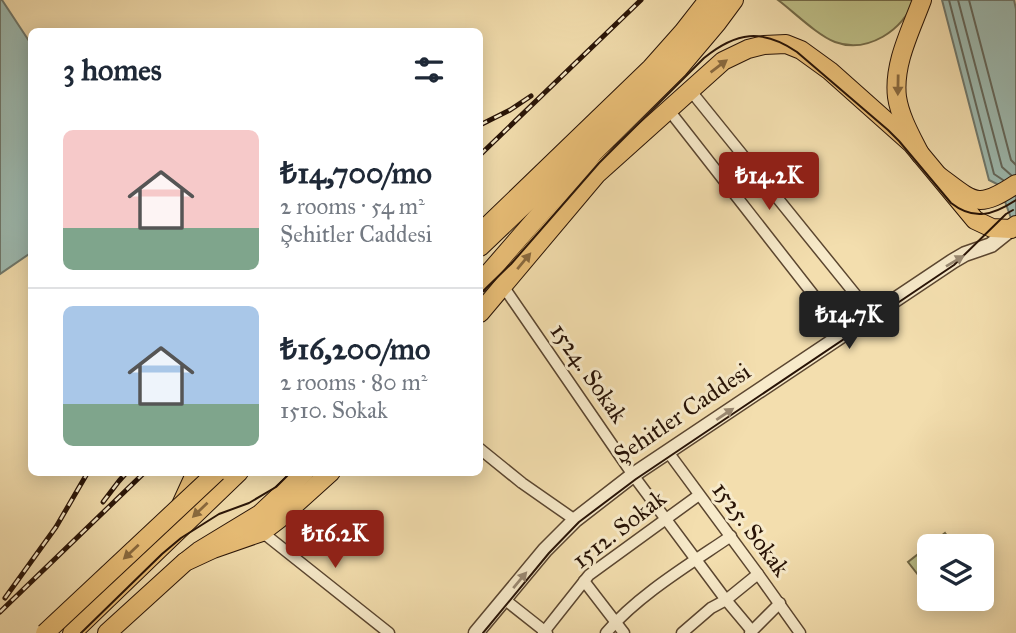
<!DOCTYPE html>
<html lang="en">
<head>
<meta charset="utf-8">
<style>
	body { margin:0; font-family:"IM FELL Great Primer",serif; background:#f2f2f3; color:#1f2937; height:100vh; display:flex; flex-direction:column; font-size:26px; white-space:nowrap }
	* { box-sizing:border-box; margin:0 }
	p { font-size:23px; color:#747a83 }
	.icon { flex:none; width:38px; height:38px; fill:none; stroke:currentColor; stroke-width:2; stroke-linecap:round; stroke-linejoin:round }
	.map { position:relative; flex:1; overflow:hidden }
	.side { position:absolute; left:28px; top:28px; width:455px; height:448px; display:flex; flex-direction:column; background:#fff; border-radius:10px; box-shadow:0 4px 18px #0003 }
	.side>* { flex:none }
	.buttons { position:absolute; left:917px; top:534px; display:grid; gap:14px }
	.buttons a { display:grid; place-items:center; width:77px; height:77px; border-radius:10px; background:#fff; box-shadow:0 4px 18px #0003; font-size:35px }
	.price { position:absolute; translate:-50% -60px; padding:0 16px; border-radius:7px; background:#8f2418; color:#fff; font-size:23px; line-height:46px; filter:drop-shadow(0 2px 4px #0008) }
	.price::after { content:''; position:absolute; left:50%; top:42px; width:21px; height:16px; margin-left:-10px; background:inherit; clip-path:polygon(0 0,100% 0,50% 100%) }
	.price.current { background:#222; color:#fff }
	ul { padding:0; list-style:none }
	li { display:flex; align-items:center; gap:21px; height:175px; padding:0 35px }
	li+li { border-top:2px solid #e0e1e3 }
	li span { display:grid; place-items:center; flex:none; width:196px; height:140px; border-radius:10px; color:#555 }
	li>.icon { margin-inline-start:auto }
	span .icon { width:84px; height:84px; fill:#fffc; stroke-width:1 }
	li b { font-size:30px }
	h2 { display:flex; justify-content:space-between; align-items:center; height:84px; padding:0 35px; font-size:30px }
	.map>svg:first-child { display:block }
	.green { fill:#bec088; stroke:#736a47; stroke-width:2 }
	.water { fill:#9dbbb2; stroke:#6e786d; stroke-width:2 }
	.lines { fill:none; stroke-linecap:round; stroke-linejoin:round }
	.shore { stroke:#62675c; stroke-width:2 }
	.minor-casing { stroke:#5b4630; stroke-width:13 }
	.tertiary-casing { stroke:#5b4630; stroke-width:17 }
	.primary-casing { stroke:#281306; stroke-width:20 }
	.trunk-casing { stroke:#281306; stroke-width:20 }
	.minor { stroke:#f7eaca; stroke-width:10 }
	.tertiary { stroke:#f7eaca; stroke-width:14 }
	.primary { stroke:#eabf77; stroke-width:18 }
	.trunk { stroke:#eabf77; stroke-width:18 }
	.tram { stroke:#281306; stroke-width:2 }
	.rail-casing { stroke:#281306; stroke-width:5 }
	.rail { stroke:#f7eaca; stroke-width:2.5; stroke-dasharray:8; stroke-linecap:butt }
	.trunk-bridge-casing { stroke:#281306; stroke-width:20; stroke-linecap:butt }
	.trunk-bridge { stroke:#eabf77; stroke-width:18 }
	.oneway { fill:#89693e }
	.oneway2 { fill:#9a8972 }
	.labels { text-anchor:middle; stroke-width:6; stroke-linejoin:round; paint-order:stroke }
	.street-label { font-size:24px; fill:#281306; stroke:#f7eaca }
</style>
</head>
<body>
<div class="map">
<svg width="1016" height="633" viewBox="0 0 1016 633">
	<rect width="100%" height="100%" fill="#f3deae"/>
	<filter id="stains"><feTurbulence type="fractalNoise" baseFrequency=".00286" numOctaves="4"/><feColorMatrix values="0 0 0 0 .2 0 0 0 0 .09 0 0 0 0 .02 0 0 0 .5 -.17"/></filter>
	<radialGradient id="worn" r=".72"><stop offset=".6" stop-color="#630" stop-opacity="0"/><stop offset="1" stop-color="#630" stop-opacity=".3"/></radialGradient>
	<!-- green -->
	<g class="green">
		<path d="M778,0H914C904,30 867,54 835,42C817,35 794,12 778,0Z"/>
		<path d="M945,533L955,546H929V575L922,580L908,562Z"/>
	</g>
	<!-- water -->
	<g class="water">
		<path d="M0,0H2L31,44L32,252L0,274Z"/>
		<path d="M942,0H1014L1016,9V232L999,185L989,180Z"/>
	</g>
	<g class="lines">
		<!-- shore -->
		<g class="shore">
			<path d="M949,0L994,174L1003,180"/>
			<path d="M958,0L1002,167L1011,175"/>
			<path d="M969,0L1011,160L1016,165"/>
		</g>
		<defs>
			<g id="minor">
				<path d="M690,90L872,315"/>
				<path d="M668,109L844,334"/>
				<path d="M503,286L633,475L726,600L752,631"/>
				<path d="M480,449L522,483L575,520"/>
				<path d="M668,452L758,574L800,633"/>
				<path d="M262,532L389,633"/>
				<path d="M584,581L624,633"/>
				<path d="M504,599L547,633"/>
				<path d="M543,633L589,575L699,495"/>
				<path d="M606,633C638,595 690,564 731,536"/>
				<path d="M682,633L711,608L726,600L758,574"/>
				<path d="M750,633L780,603"/>
			</g>
			<path id="tertiary" d="M476,633L545,550L575,520L633,475L953,261L965,254L991,245L1011,229"/>
			<g id="primary">
				<path d="M480,247L639,95L684,47L723,0"/>
				<path d="M480,313L597,174L723,61L748,49L764,45L786,44L801,50L830,71L912,144L975,220L992,228L1011,229L1016,225"/>
				<path d="M180,507L196,472"/>
				<path d="M72,633L239,472"/>
				<path d="M107,633L185,562L213,549L262,532L279,519L331,472"/>
			</g>
			<g id="trunk">
				<path d="M920,154C911,136 900,117 897,97C893,64 911,30 922,0"/>
				<path d="M939,176C974,202 977,210 1016,184"/>
				<path d="M480,233L651,68L683,32L708,0"/>
				<path d="M480,283L593,153L679,68L717,23L734,0"/>
				<path d="M185,562L199,551L260,514L305,472"/>
			</g>
		</defs>
		<!-- minor casing -->
		<use href="#minor" class="minor-casing"/>
		<!-- tertiary casing -->
		<use href="#tertiary" class="tertiary-casing"/>
		<!-- primary casing -->
		<use href="#primary" class="primary-casing"/>
		<!-- trunk casing -->
		<use href="#trunk" class="trunk-casing"/>
		<!-- minor -->
		<use href="#minor" class="minor"/>
		<!-- tertiary -->
		<use href="#tertiary" class="tertiary"/>
		<!-- primary -->
		<use href="#primary" class="primary"/>
		<!-- trunk -->
		<use href="#trunk" class="trunk"/>
		<!-- tram -->
		<g class="tram">
			<path d="M480,294L511,264L599,163L704,58C736,32 762,28 797,52L888,130L899,141L951,203C974,221 993,215 1016,200"/>
			<path d="M81,633L162,554L181,538L219,514L249,503L276,487L291,472"/>
			<path d="M483,633L549,553L579,522L636,479L954,265L1006,214L1013,210"/>
		</g>
		<defs>
			<g id="rail">
				<path d="M480,125L510,110L531,96"/>
				<path d="M480,155L641,0"/>
				<path d="M103,502L119,481L127,472"/>
				<path d="M5,598L56,527L88,472"/>
				<path d="M0,612L145,472"/>
			</g>
		</defs>
		<!-- rail casing -->
		<use href="#rail" class="rail-casing"/>
		<!-- rail -->
		<use href="#rail" class="rail"/>
		<defs>
			<path id="trunk-bridge" d="M45,633L217,472"/>
		</defs>
		<!-- trunk-bridge casing -->
		<use href="#trunk-bridge" class="trunk-bridge-casing"/>
		<!-- trunk-bridge -->
		<use href="#trunk-bridge" class="trunk-bridge"/>
	</g>
	<!-- one-way arrows -->
	<defs><path id="oneway-solid" d="M-6-.8H1V-3.2L6.5 0L1 3.2V.8H-6Z" transform="scale(1.75)"/></defs>
	<g class="oneway">
		<use href="#oneway-solid" transform="translate(719 66) rotate(-37)"/>
		<use href="#oneway-solid" transform="translate(898 85) rotate(91)"/>
		<use href="#oneway-solid" transform="translate(524 261) rotate(-50)"/>
		<use href="#oneway-solid" transform="translate(200 510) rotate(136)"/>
		<use href="#oneway-solid" transform="translate(131 552) rotate(137)"/>
	</g>
	<g class="oneway2">
		<use href="#oneway-solid" transform="translate(955 261) rotate(-31)"/>
		<use href="#oneway-solid" transform="translate(725 414) rotate(-34)"/>
		<use href="#oneway-solid" transform="translate(520 580) rotate(-50)"/>
	</g>
	<g class="labels">
		<!-- street labels -->
		<g class="street-label">
			<text transform="translate(589 373) rotate(55)" y="8">1524. Sokak</text>
			<text transform="translate(682 413) rotate(-34)" y="8">Şehitler Caddesi</text>
			<text transform="translate(619 529) rotate(-38)" y="8">1512. Sokak</text>
			<text transform="translate(751 529) rotate(53)" y="8">1525. Sokak</text>
		</g>
	</g>
	<rect width="100%" height="100%" filter="url(#stains)"/>
	<rect width="100%" height="100%" fill="url(#worn)"/>
</svg>
<div class="buttons">
<a><svg class="icon" aria-label="layers" viewBox="0 0 24 24"><path d="M12 4l9 5-9 5-9-5zM3 14l9 5 9-5"/></svg></a>
</div>
<b class="price" style="left:769px;top:212px">₺14.2K</b>
<b class="price current" style="left:849px;top:351px">₺14.7K</b>
<b class="price" style="left:335px;top:570px">₺16.2K</b>
<section class="side">
<h2>3 homes<svg class="icon" aria-label="filters" viewBox="0 0 24 24"><path d="M4 7h16M4 17h16"/><circle cx="9" cy="7" r="2"/><circle cx="15" cy="17" r="2"/></svg></h2>
<ul>
<li><span style="background:linear-gradient(#f6c9c9 70%,#7fa58c 0)"><svg class="icon" aria-label="home" viewBox="0 0 24 24"><path d="M3 11l9-7 9 7M6 9v11h12V9"/></svg></span><div><b>₺14,700/mo</b><p>2 rooms · 54 m²</p><p>Şehitler Caddesi</p></div></li>
<li><span style="background:linear-gradient(#a9c7e8 70%,#7fa58c 0)"><svg class="icon" aria-label="home" viewBox="0 0 24 24"><path d="M3 11l9-7 9 7M6 9v11h12V9"/></svg></span><div><b>₺16,200/mo</b><p>2 rooms · 80 m²</p><p>1510. Sokak</p></div></li>
</ul>
</section>
</div>
</body>
</html>
